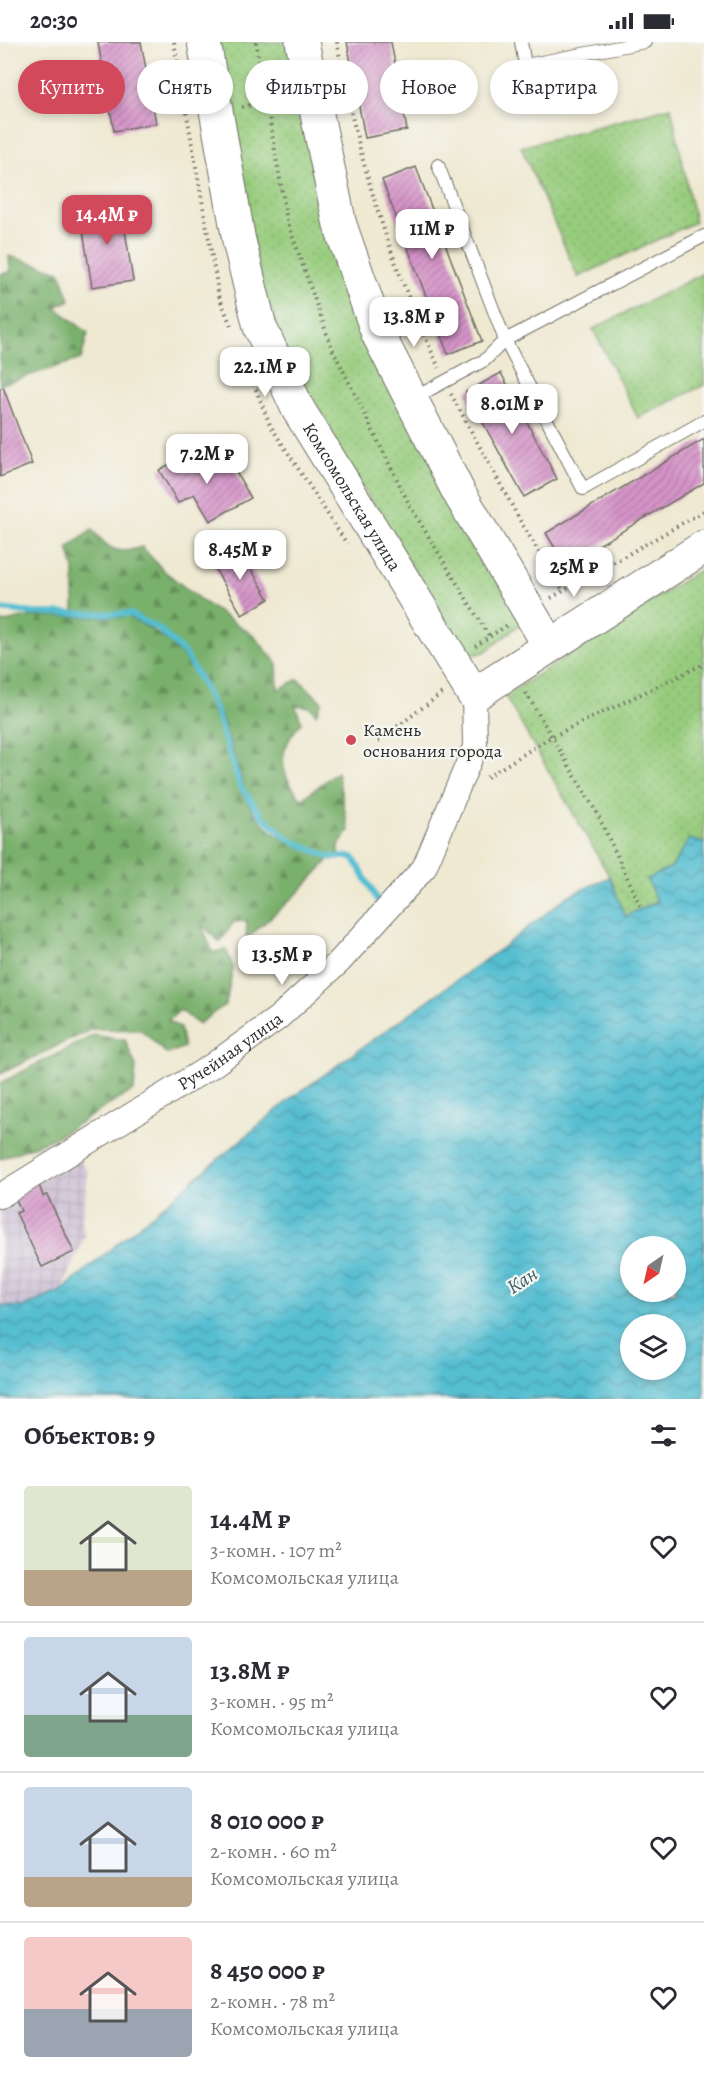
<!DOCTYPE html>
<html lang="ru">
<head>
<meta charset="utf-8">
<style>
	body { margin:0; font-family:Alegreya,serif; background:#f7f7f7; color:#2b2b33; height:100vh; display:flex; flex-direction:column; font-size:22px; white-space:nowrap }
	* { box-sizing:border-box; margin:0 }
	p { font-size:20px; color:#7c7c81 }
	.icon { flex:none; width:33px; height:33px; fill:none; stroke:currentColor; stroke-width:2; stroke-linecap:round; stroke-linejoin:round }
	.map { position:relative; height:1357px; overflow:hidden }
	.drawer { display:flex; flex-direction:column; background:#fff; flex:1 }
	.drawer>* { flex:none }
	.hud { position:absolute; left:18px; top:18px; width:669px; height:54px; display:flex; gap:12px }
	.needle { width:39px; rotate:214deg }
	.controls { position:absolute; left:620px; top:1194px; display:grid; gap:12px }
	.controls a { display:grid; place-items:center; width:66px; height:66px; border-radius:50%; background:#fff; box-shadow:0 3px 9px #0003; font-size:30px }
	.price { position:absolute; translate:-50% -51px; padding:0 14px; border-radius:12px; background:#fff; color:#222; font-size:20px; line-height:39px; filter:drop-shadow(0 2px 3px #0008) }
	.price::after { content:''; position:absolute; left:50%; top:36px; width:18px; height:14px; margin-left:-9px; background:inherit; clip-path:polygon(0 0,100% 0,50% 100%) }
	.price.current { background:#d1495b; color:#fff }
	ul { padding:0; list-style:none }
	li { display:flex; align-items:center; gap:18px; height:150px; padding:0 24px }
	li+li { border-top:2px solid #e1e1e2 }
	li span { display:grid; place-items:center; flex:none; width:168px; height:120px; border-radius:6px; color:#555 }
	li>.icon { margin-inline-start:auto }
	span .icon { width:72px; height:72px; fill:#fffc; stroke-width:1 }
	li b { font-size:26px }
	h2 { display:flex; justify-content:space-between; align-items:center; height:72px; padding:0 24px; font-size:26px }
	.tag { padding:0 21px; border-radius:27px; background:#fff; box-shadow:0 3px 9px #0003; font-size:21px; line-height:54px }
	.tag.current { background:#d1495b; color:#fff }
	.status { display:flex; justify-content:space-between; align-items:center; height:42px; padding:0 30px; background:#fff; direction:ltr }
	.status svg { height:16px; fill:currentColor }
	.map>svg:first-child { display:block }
	.industrial { fill:url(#industrial-grid) }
	.forest { fill:url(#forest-firs); stroke:#526e4c; stroke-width:1.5; fill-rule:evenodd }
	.park { fill:url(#park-dots); stroke:#617c54; stroke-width:1.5 }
	.water { fill:url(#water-waves); stroke:#40747e; stroke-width:1.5; fill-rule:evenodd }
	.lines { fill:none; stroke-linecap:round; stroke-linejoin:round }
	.stream { stroke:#55bed1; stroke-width:6 }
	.building { fill:url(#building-hatch) }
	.lane-casing { stroke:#706e65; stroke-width:14 }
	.street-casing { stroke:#706e65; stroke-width:26 }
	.secondary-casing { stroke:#706e65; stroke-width:35 }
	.path { stroke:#706e65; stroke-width:4; stroke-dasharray:1.5 4.5; stroke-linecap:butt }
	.lane { stroke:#fff; stroke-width:12 }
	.street { stroke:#fff; stroke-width:24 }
	.secondary { stroke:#fff; stroke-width:33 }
	.poi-dot { fill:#d1495b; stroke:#f6f6f2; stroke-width:2 }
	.labels { text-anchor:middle; stroke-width:4.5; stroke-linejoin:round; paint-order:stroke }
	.street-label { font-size:18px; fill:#2b2b2b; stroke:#f6f6f2 }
	.poi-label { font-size:18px; fill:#2b2b2b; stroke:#f6f6f2; text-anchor:start }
	.water-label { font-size:20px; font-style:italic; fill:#3a5e65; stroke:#f6f6f2 }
</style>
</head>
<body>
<div class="status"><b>20:30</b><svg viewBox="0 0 49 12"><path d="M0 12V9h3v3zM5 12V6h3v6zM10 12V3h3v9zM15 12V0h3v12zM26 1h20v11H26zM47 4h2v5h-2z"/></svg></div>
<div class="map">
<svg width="704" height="1357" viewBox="0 0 704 1357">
	<defs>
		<pattern id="industrial-grid" width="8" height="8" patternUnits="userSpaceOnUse" patternTransform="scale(1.5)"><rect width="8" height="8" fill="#ccbfd4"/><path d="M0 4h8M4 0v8" fill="none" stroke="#afa4b6"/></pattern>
		<pattern id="forest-firs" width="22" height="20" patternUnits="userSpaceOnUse" patternTransform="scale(1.5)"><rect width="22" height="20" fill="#79b06c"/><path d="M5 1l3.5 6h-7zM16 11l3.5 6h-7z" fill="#638f59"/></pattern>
		<pattern id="park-dots" width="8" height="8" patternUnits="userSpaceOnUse" patternTransform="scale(1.5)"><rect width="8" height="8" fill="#97cc7d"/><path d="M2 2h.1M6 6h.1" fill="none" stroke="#82af6c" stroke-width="1.8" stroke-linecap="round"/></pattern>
		<pattern id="water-waves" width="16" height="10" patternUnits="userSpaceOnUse" patternTransform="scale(1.5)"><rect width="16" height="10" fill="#55bed1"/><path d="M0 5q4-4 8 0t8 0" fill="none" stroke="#479baa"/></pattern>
		<pattern id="building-hatch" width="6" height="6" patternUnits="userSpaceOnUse" patternTransform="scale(1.5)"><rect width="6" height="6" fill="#d694c9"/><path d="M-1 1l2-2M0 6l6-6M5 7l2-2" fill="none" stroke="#ae79a3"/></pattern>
	</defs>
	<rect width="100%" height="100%" fill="#f6f6f2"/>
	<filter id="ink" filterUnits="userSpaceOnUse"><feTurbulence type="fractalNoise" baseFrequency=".0167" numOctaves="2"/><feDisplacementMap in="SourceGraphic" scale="12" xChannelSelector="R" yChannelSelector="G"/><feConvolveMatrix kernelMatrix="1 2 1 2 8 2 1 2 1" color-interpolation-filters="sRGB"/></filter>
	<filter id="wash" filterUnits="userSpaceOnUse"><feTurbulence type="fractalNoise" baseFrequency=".008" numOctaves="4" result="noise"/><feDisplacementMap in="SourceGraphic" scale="24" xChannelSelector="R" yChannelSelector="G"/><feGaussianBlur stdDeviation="1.35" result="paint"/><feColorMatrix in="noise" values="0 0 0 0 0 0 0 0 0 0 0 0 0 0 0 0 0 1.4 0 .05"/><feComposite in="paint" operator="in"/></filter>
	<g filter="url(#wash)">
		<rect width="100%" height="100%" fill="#efe9d2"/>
		<!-- industrial -->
		<path class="industrial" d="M79,1116L88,1131L81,1182L85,1194L61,1249L23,1265L0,1264V1162Z"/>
		<!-- forest -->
		<g class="forest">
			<path d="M9,214L60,229L70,258L55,265L88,291L81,317L0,343V232L10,230Z"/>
			<path d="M92,488C109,507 116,514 142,505L163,528L202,559L253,593L277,621L278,648L298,637L322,660L316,672L310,665L295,663L302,680C277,708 277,730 302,757L337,730L349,789L339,803V811L332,818L327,816L328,819L297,852L246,897L247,879L234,880L220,900L201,882L213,911L226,907L233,925L226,962L198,982L180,968L168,979L180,986L184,1005L167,1012L141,988L92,987L0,1032V581L32,574L124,575L74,570V527L68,506ZM129,575L163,591L190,617L221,675L245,749L266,777L289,800C240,777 232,719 214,673C207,654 196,633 184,616C170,597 149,586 129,575Z"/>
			<path d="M94,993L125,998L136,1025L134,1048L54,1096L0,1117V1041Z"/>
		</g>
		<!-- park -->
		<g class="park">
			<path d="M215,0H287L322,175L523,580L485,610L468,614L349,424L294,328L262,246Z"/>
			<path d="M671,65L695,180L578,235L521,105Z"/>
			<path d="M704,231V343L638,376L593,287Z"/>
			<path d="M704,525V801L689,797L672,825L647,837L657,859L625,875L610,835L505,654Z"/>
		</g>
		<!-- water -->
		<path class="water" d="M689,797L704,801V1357H0V1264L23,1265L61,1249L290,1057L503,905L568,854L610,835L625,874L657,860L647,837L672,825ZM630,1204H675V1250H630ZM630,1282H675V1328H630Z"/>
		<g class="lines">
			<!-- stream -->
			<path class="stream" d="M0,567L33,571L130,572L159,587L185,612L200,638L216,670L240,744L261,773L288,797L329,815H353L381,864"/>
		</g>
		<g id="blocks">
			<!-- building -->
			<g class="building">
				<path d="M106,0H141L156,81L114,89L98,1Z"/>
				<path d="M347,0H391L407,88L365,96Z"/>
				<path d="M416,125L482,299L448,312L382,138Z"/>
				<path d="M121,163L133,239L92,245L80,170Z"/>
				<path d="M501,331L557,437L524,455L466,350Z"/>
				<path d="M3,345L32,422L0,435V346Z"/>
				<path d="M704,397V441L565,523L546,491Z"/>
				<path d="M225,411L251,456L210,479L194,452L178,461L159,428L184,414L192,429Z"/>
				<path d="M237,504L269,557L242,573L211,520Z"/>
				<path d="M38,1140L43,1154L47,1153L74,1210L42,1225L16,1171L21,1169L14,1153Z"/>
			</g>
		</g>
	</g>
	<g filter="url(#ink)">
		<use href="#blocks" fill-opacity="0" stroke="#706e65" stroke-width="1.5"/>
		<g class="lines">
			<defs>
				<g id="lane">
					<path d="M521,0L525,23L645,0"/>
					<path d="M438,123L505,298L583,447L704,379"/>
					<path d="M412,357L485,318L505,298L704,194"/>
				</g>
				<g id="street">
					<path id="s1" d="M0,1154L213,1023L278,976L339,920L424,826L475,705L474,653"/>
				</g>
				<g id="secondary">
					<path id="s2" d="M204,0L239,199L260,285L298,367L474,653L704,505"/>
					<path d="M302,0L340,183L378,292L458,449L549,603"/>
				</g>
			</defs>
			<!-- lane casing -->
			<use href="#lane" class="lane-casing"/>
			<!-- street casing -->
			<use href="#street" class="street-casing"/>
			<!-- secondary casing -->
			<use href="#secondary" class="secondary-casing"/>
			<!-- path -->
			<g class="path">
				<path d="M174,0L219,254L231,284"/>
				<path d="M256,0L287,178L331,304L410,464L489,594"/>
				<path d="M337,0C356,112 391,223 439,326"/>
				<path d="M242,65L288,56"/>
				<path d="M247,325L270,383L347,502"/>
				<path d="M451,352L522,482L563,549"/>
				<path d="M551,556L704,469"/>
				<path d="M475,604L509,582"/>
				<path d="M526,651L598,773L642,867"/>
				<path d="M378,699L442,651"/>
				<path d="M487,735L551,695L704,622"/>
			</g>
			<!-- lane -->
			<use href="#lane" class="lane"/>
			<!-- street -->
			<use href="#street" class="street"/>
			<!-- secondary -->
			<use href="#secondary" class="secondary"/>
		</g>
	</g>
	<!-- markers -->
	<circle class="poi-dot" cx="351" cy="698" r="6"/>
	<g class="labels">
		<!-- street labels -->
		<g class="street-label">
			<text dy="6" stroke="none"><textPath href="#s2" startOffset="484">Комсомольская улица</textPath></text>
			<text dy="6" stroke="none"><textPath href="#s1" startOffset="272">Ручейная улица</textPath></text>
		</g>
		<!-- poi labels -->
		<g class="poi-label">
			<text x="363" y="694">Камень<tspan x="363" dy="21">основания города</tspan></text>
		</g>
		<!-- water labels -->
		<g class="water-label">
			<text transform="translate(522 1238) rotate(-33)" y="7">Кан</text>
		</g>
	</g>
</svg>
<div class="controls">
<a><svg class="needle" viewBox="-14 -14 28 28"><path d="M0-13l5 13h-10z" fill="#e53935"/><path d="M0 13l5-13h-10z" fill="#7c7c81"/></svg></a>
<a><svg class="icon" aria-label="layers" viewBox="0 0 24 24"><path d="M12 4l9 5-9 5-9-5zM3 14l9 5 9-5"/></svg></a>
</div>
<b class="price current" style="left:107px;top:204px">14.4M ₽</b>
<b class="price" style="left:432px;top:218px">11M ₽</b>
<b class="price" style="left:414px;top:306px">13.8M ₽</b>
<b class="price" style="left:265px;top:356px">22.1M ₽</b>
<b class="price" style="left:512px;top:393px">8.01M ₽</b>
<b class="price" style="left:207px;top:443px">7.2M ₽</b>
<b class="price" style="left:240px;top:539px">8.45M ₽</b>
<b class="price" style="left:574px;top:556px">25M ₽</b>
<b class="price" style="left:282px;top:944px">13.5M ₽</b>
<div class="hud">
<a class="tag current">Купить</a>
<a class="tag">Снять</a>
<a class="tag">Фильтры</a>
<a class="tag">Новое</a>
<a class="tag">Квартира</a>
</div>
</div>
<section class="drawer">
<h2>Объектов: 9<svg class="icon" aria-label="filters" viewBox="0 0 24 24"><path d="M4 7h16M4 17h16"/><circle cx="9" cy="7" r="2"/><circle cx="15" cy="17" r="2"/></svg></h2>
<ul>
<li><span style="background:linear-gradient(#dfe7d0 70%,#b9a48a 0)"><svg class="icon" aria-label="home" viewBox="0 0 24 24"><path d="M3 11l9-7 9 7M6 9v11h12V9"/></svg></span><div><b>14.4M ₽</b><p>3-комн. · 107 m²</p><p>Комсомольская улица</p></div><svg class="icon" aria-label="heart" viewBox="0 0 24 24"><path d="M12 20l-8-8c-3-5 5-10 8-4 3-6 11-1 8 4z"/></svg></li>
<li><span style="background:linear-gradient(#c9d6e8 65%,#7fa58c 0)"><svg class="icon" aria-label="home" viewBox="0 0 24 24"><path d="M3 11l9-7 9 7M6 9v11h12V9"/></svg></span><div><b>13.8M ₽</b><p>3-комн. · 95 m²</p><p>Комсомольская улица</p></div><svg class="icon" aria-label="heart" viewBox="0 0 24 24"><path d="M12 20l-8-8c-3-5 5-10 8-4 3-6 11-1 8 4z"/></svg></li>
<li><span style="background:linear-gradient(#c9d6e8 75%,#b9a48a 0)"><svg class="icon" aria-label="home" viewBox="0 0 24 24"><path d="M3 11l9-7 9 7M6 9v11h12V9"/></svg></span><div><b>8 010 000 ₽</b><p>2-комн. · 60 m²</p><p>Комсомольская улица</p></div><svg class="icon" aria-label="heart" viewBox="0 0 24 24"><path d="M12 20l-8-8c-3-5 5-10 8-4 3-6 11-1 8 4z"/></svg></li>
<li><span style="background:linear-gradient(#f6c9c9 60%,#9aa5b1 0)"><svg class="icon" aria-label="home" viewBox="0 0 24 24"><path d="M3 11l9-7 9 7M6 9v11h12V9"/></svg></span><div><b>8 450 000 ₽</b><p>2-комн. · 78 m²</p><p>Комсомольская улица</p></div><svg class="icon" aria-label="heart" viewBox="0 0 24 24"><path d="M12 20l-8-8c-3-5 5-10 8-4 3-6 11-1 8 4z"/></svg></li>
</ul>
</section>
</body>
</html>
